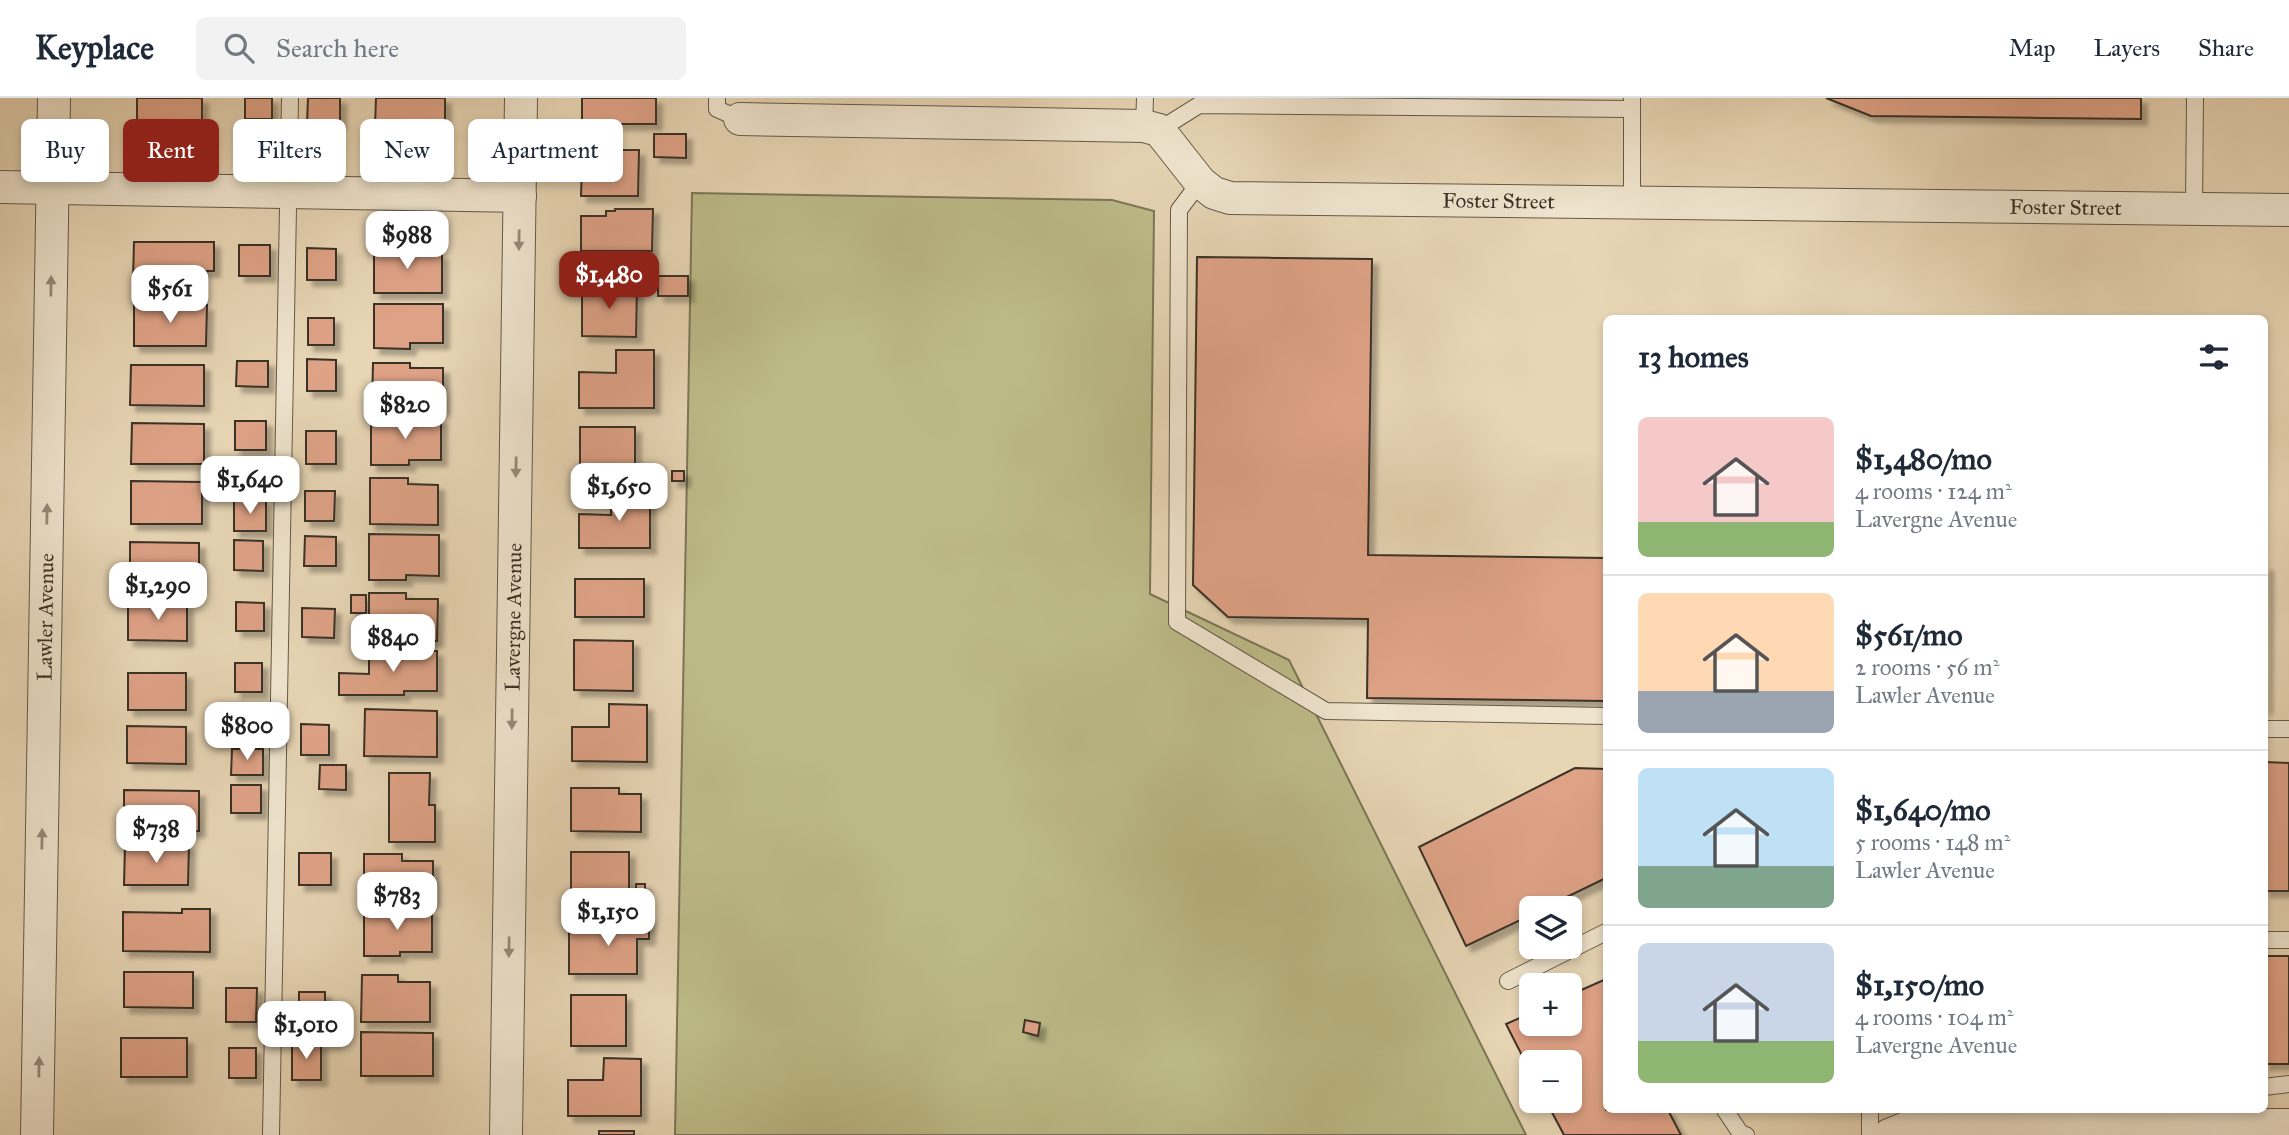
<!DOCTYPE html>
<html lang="en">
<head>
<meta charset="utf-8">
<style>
	body { margin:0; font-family:"IM FELL Great Primer",serif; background:#f2f2f3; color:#1f2937; height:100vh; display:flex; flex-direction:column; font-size:26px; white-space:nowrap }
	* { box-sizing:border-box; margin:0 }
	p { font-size:23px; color:#747a83 }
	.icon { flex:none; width:38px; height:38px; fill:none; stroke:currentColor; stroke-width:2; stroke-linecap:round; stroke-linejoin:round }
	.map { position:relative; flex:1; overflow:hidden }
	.panel { position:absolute; left:1603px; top:217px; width:665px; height:798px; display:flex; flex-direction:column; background:#fff; border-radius:10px; box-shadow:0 4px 10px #0003 }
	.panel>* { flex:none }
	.banner { position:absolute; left:21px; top:21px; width:665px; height:63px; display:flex; gap:14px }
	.controls { position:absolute; left:1519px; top:798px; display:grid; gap:14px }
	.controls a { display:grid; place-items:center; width:63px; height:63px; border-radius:10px; background:#fff; box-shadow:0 4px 10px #0003; font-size:35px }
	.price { position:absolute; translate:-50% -60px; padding:0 16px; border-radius:14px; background:#fff; color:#222; font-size:23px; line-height:46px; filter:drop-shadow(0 2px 4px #0008) }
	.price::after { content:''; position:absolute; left:50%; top:42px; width:21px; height:16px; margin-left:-10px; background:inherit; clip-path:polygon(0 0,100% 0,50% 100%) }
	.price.on { background:#8f2418; color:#fff }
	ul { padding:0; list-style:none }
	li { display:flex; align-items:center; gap:21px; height:175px; padding:0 35px }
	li+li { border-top:2px solid #e0e1e3 }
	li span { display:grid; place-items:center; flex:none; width:196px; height:140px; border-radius:10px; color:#555 }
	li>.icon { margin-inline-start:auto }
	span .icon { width:84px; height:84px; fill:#fffc; stroke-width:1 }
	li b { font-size:30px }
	h2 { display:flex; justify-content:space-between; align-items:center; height:84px; padding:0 35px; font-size:30px }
	.pill { padding:0 24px; border-radius:10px; background:#fff; box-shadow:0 4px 10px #0003; font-size:24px; line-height:63px }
	.pill.on { background:#8f2418; color:#fff }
	header { display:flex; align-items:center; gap:42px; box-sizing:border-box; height:98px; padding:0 35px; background:#fff; border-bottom:2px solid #e0e1e3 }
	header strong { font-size:33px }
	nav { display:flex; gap:38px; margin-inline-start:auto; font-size:24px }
	.search { width:490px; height:63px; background:#f2f2f3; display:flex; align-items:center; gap:18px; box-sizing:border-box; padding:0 24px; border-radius:10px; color:#747a83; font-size:26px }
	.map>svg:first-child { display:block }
	.green { fill:#bcbb88; stroke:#7b7658; stroke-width:2 }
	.building { fill:#dea286; stroke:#3a3127; stroke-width:2; filter:url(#shadow) }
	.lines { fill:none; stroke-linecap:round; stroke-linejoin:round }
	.service-casing { stroke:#655a4a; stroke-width:18 }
	.minor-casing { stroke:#655a4a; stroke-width:34 }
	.service { stroke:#efe4ce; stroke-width:16 }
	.minor { stroke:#efe4ce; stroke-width:32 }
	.oneway { fill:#948a7a }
	.labels { text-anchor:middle; stroke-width:6; stroke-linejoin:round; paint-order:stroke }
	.street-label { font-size:21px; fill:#3a3127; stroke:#efe4ce }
</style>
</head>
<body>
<header>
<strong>Keyplace</strong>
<div class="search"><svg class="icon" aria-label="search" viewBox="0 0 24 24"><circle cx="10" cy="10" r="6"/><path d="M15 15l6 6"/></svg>Search here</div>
<nav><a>Map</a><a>Layers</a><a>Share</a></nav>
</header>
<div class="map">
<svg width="2289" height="1037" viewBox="0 0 2289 1037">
	<defs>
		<filter id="shadow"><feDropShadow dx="6" dy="6" stdDeviation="2" flood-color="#0004"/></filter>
	</defs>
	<rect width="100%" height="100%" fill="#e7d5b4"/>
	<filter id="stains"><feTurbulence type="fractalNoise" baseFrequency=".00286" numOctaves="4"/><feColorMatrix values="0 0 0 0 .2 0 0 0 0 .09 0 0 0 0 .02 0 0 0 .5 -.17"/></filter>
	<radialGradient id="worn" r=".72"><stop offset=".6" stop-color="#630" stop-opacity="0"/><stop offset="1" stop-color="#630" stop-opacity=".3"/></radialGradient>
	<!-- green -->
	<path class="green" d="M692,95L1112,102L1154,113L1150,496L1289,562L1526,1037H675Z"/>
	<!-- building -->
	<g class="building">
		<path d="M137,0H202V27L137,26Z"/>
		<rect x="245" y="0" width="27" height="21"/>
		<path d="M308,0H340V26H307Z"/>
		<path d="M376,0H445V23H413V28H375Z"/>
		<rect x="582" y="0" width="74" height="26"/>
		<path d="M1826,0H2141V21L1871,18Z"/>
		<path d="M654,36H686V60L654,59Z"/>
		<path d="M590,52H639L638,98H581L582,67H590Z"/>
		<path d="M615,111H653L652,153H581V118H606V113H615Z"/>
		<path d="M134,144H214V173H193V183L133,182Z"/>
		<rect x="239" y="147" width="31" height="31"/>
		<path d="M374,148L409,149V155L442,156V195H374Z"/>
		<path d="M307,150L336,151V182H307Z"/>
		<path d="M1197,159L1372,161L1368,457L1606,460V603L1367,600L1368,521L1228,519L1193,487Z"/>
		<rect x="658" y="178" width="30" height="20"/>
		<path d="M582,188H637L636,239L582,238Z"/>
		<path d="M374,206H443V245H410V251L374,250Z"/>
		<path d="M134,207H207L206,248H134Z"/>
		<rect x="308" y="220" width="26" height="27"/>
		<path d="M616,252H654V310H579V274L616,275Z"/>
		<path d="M307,261L336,262V293H307Z"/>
		<path d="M237,263H268V289L236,288Z"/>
		<path d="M373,265H410V270H443V311L372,310Z"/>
		<path d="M131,267H204V308L130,307Z"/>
		<path d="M371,321H441V362H409V367H371Z"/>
		<rect x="235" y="323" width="31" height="29"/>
		<path d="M132,325L204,326V366H131Z"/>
		<rect x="580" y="329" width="55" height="51"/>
		<rect x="306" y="333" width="30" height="33"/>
		<rect x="672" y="373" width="12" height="10"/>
		<path d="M370,380H408V386L438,387V427L370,426Z"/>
		<path d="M131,383L202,384V426H131Z"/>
		<path d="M611,392H650V450H579V416L611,417Z"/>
		<path d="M305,393H335L334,423H305Z"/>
		<rect x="234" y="403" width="32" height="30"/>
		<path d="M369,436L439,437V478L406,477V482H369Z"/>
		<path d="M305,438L336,439V468H304Z"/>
		<path d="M234,442L263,443V473L234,472Z"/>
		<path d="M130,444L199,445V486L130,485Z"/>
		<path d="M2264,467H2267L2266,610H2264Z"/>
		<rect x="575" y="481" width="69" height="38"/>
		<path d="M369,495H406V501H438L437,543L369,542Z"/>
		<rect x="351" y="497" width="15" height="18"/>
		<path d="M236,504L264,505V533H236Z"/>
		<path d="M128,506L187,507V543L128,542Z"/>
		<path d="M302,510L335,511L334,540L302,539Z"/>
		<rect x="358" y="532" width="8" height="8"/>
		<path d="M574,542L633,543V593L574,592Z"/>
		<path d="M369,552L437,553V593H404V597H339V575L369,576Z"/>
		<rect x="235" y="565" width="27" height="29"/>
		<rect x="128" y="575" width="58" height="37"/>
		<path d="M609,606L647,607V664L572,663V629H609Z"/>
		<path d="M365,611L437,613V659L364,658Z"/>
		<path d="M301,626L329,627V657H301Z"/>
		<path d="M127,628L186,629V666L127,665Z"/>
		<path d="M232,651H263V677H231Z"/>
		<path d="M2264,664L2289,665V793H2264Z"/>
		<path d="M320,667H346V692L319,691Z"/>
		<path d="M1575,670L1606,671V780L1544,810H1531V817L1466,848L1419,749Z"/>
		<path d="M389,675H430L429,707H435V744H389Z"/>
		<rect x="231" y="687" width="30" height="28"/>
		<path d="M571,690H619V696H641V734L571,733Z"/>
		<path d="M124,692L199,693V733L124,732Z"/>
		<path d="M125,747H189L188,787H124Z"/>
		<rect x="571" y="754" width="58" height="52"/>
		<rect x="299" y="755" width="32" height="32"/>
		<path d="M364,756H402V763H433V803L364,802Z"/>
		<rect x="636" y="786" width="9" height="10"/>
		<path d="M182,811H210V854L123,853V814L182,815Z"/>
		<path d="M364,812L432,813V854H400V858H364Z"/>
		<path d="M615,818H649V841H637V876H569V834H615Z"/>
		<rect x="2264" y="858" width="25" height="108"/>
		<path d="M124,874H193V910L124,909Z"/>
		<path d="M362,877H398V884H430V924H361Z"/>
		<path d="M1606,881V1012H1668L1681,1037H1564L1546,1003H1570V964H1531V975L1506,926L1531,915V926H1570V897Z"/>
		<path d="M226,890H257L256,924H226Z"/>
		<rect x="299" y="894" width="26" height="27"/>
		<rect x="571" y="897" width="55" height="51"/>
		<path d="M1025,922L1040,925L1038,938L1023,934Z"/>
		<path d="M361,934L433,935V978H361Z"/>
		<rect x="121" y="940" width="66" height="39"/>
		<path d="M292,944L321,945V982H292Z"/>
		<rect x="229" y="950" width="27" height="30"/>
		<path d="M604,960L641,961V1018H568V982H603Z"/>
		<rect x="599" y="1033" width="35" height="4"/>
	</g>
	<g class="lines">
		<defs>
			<g id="service">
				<path d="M717,0V11L740,21"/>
				<path d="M1632,0V105"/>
				<path d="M1144,28L1145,0"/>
				<path d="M1159,32L1199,7L1632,11"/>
				<path d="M1200,84L1179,112L1177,524L1326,613L1606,618"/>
				<path d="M2194,111L2195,0"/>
				<path d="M2264,631H2289"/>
				<path d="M2264,842H2289"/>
				<path d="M1508,883L1606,834"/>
				<path d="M2264,989L2289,986"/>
				<path d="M1725,1012L1741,1036L1746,1037"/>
				<path d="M271,1037L290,0"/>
				<path d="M1870,1037V1012"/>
			</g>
			<g id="minor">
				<path id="s1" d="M740,21L1144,28L1159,32L1200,84L1214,95L1230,100L2289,112"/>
				<path d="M0,89L520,98"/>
				<path id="s2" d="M37,1037L54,0"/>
				<path id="s3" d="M506,1037L521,0"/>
				<path d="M1889,1037L1911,1028L2289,1027"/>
			</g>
		</defs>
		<!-- service casing -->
		<use href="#service" class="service-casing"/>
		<!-- minor casing -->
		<use href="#minor" class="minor-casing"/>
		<!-- service -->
		<use href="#service" class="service"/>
		<!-- minor -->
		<use href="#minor" class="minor"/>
	</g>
	<!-- one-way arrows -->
	<defs><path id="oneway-solid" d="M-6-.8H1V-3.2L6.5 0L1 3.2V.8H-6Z" transform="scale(1.75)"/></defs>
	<g class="oneway">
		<use href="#oneway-solid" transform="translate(519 142) rotate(91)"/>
		<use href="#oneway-solid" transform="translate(51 188) rotate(-89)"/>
		<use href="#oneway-solid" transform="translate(516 369) rotate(91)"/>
		<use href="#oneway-solid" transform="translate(47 416) rotate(-89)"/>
		<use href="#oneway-solid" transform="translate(512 621) rotate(91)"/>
		<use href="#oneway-solid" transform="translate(42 741) rotate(-89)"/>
		<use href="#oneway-solid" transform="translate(509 849) rotate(91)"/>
		<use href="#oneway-solid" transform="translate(39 969) rotate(-89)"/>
	</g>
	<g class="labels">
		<!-- street labels -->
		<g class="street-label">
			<text dy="7" stroke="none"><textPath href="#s1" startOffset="789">Foster Street</textPath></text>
			<text dy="7" stroke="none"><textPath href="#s1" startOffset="1356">Foster Street</textPath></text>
			<text dy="7" stroke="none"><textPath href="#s2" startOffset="518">Lawler Avenue</textPath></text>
			<text dy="7" stroke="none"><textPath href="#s3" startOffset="518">Lavergne Avenue</textPath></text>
		</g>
	</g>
	<rect width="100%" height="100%" filter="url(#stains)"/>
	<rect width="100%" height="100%" fill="url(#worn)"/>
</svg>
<div class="controls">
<a><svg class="icon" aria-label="layers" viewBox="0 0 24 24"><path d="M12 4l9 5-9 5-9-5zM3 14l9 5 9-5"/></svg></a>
<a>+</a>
<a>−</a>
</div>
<b class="price" style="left:407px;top:173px">$988</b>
<b class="price on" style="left:609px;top:213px">$1,480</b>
<b class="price" style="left:170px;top:227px">$561</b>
<b class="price" style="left:405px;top:343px">$820</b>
<b class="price" style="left:250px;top:418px">$1,640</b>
<b class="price" style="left:619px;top:425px">$1,650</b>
<b class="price" style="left:158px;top:524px">$1,290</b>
<b class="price" style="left:393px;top:576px">$840</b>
<b class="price" style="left:247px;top:664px">$800</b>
<b class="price" style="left:156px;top:767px">$738</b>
<b class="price" style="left:397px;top:834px">$783</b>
<b class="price" style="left:608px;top:850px">$1,150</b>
<b class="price" style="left:306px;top:963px">$1,010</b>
<div class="banner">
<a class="pill">Buy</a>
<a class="pill on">Rent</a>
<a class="pill">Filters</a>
<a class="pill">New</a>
<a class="pill">Apartment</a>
</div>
<section class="panel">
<h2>13 homes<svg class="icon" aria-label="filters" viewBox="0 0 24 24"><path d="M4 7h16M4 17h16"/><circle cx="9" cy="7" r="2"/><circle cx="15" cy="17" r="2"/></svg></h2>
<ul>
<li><span style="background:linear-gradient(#f6c9c9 75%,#8fb573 0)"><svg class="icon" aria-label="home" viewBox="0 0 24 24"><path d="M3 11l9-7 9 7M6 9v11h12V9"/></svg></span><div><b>$1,480/mo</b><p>4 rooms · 124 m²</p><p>Lavergne Avenue</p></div></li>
<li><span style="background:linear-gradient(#ffd9b3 70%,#9aa5b1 0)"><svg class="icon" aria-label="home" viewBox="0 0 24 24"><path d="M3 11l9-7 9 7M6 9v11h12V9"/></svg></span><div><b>$561/mo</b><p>2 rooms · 56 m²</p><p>Lawler Avenue</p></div></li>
<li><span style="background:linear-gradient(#bfe0f5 70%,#7fa58c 0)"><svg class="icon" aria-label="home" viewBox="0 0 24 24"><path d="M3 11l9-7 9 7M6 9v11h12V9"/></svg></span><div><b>$1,640/mo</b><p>5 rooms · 148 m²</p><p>Lawler Avenue</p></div></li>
<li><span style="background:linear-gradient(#c9d6e8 70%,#8fb573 0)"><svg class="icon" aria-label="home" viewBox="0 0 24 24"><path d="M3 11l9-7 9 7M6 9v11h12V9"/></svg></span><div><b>$1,150/mo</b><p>4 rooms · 104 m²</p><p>Lavergne Avenue</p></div></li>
</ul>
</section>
</div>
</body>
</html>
